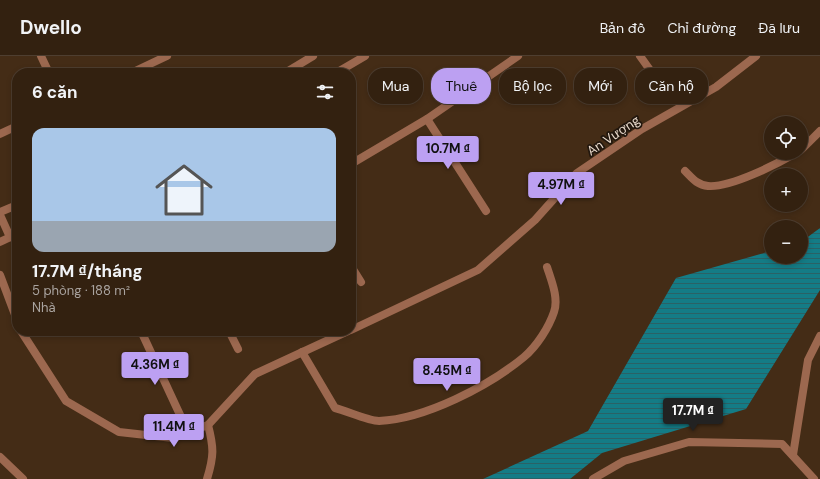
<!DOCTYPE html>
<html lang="vi">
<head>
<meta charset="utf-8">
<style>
	body { margin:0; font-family:"DM Sans",sans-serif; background:#3b2919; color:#f1f3f6; height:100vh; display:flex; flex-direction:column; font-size:15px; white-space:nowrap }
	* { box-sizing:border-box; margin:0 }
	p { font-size:13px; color:#a9a39f }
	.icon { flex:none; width:22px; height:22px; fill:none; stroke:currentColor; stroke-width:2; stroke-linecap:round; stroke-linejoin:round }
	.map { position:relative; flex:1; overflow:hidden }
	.drawer { position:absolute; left:12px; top:12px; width:344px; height:268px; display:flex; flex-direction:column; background:#332110; border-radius:16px; box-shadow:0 2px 6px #0003,0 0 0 1px #4e3e30 }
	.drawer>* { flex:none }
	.banner { position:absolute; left:368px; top:12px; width:380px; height:36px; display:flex; gap:8px }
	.buttons { position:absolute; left:764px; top:60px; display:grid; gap:8px }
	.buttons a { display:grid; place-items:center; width:44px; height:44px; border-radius:50%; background:#332110; box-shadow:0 2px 6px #0003,0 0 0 1px #4e3e30; font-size:20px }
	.price { position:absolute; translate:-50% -34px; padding:0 9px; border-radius:4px; background:#bca0f2; color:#111; font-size:13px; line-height:26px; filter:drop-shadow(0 1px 2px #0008) }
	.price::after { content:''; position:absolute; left:50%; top:24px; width:12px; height:9px; margin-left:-6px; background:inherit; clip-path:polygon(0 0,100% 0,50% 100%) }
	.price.active { background:#222; color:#fff }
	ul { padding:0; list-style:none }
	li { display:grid; align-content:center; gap:8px; height:212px; padding:0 20px }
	li span { display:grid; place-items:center; height:124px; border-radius:12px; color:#555 }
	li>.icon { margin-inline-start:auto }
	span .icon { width:72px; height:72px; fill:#fffc; stroke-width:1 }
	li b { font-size:17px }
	h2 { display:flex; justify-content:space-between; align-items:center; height:48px; padding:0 20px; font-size:17px }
	.pill { padding:0 14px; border-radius:16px; background:#332110; box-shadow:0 2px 6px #0003,0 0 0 1px #4e3e30; font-size:14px; line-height:36px }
	.pill.active { background:#bca0f2; color:#111 }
	header { display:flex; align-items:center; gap:24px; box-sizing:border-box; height:56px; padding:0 20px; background:#332110; border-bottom:1px solid #4e3e30 }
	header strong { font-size:19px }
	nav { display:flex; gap:22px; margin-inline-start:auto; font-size:14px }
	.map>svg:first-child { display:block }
	.water { fill:url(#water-rules) }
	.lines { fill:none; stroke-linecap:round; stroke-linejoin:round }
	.minor { stroke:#9c684f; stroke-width:8 }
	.tertiary { stroke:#9c684f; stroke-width:8 }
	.labels { text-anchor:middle; stroke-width:3.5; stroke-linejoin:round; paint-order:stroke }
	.street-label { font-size:13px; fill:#eadbcd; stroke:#22170e }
</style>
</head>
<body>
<header>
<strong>Dwello</strong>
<nav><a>Bản đồ</a><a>Chỉ đường</a><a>Đã lưu</a></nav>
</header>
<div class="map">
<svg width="820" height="423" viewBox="0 0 820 423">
	<defs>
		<pattern id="water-rules" width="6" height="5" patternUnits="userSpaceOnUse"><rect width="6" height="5" fill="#147c86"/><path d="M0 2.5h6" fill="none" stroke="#2a6266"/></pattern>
	</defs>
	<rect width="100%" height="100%" fill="#442c16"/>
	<!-- water -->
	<path class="water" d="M820,172V234L746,353L602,397L570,423H483L588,375L676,222L771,195V201H801V186Z"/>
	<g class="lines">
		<!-- minor -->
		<g class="minor">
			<path d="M41,0L49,17"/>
			<path d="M640,0L660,28"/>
			<path d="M131,17L167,0"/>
			<path d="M427,63L486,155"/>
			<path d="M0,78L17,70"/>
			<path d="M801,94L820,75"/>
			<path d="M351,108L427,63L518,0"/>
			<path d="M685,115C692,122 697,129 708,130C730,132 777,108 796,97"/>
			<path d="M0,159L10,181"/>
			<path d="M351,210L361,226"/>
			<path d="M0,219L17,264"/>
			<path d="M351,274L478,214L535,164L577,117L642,73L716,31L756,0"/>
			<path d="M21,275L66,345L119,376L173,382L208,369L255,318L348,275"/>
			<path d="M141,275L188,376"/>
			<path d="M229,275L238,293"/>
			<path d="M302,296L335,352C347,355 368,365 379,365C425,363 489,330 524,301C537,290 549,271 554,256C559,242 551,224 547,211"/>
			<path d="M793,399L808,304L820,280"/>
			<path d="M0,401L23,423"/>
			<path d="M207,423C214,400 214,392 208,369"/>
			<path d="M593,423L624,405L689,386L782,388L814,423"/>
		</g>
		<!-- tertiary -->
		<g class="tertiary">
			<path d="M285,17L313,0"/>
			<path d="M336,17L365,0"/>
			<path d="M0,156L17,149"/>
			<path d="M0,186L17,178"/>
		</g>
	</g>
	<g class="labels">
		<!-- street labels -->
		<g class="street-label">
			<text transform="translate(613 79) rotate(-34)" y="5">An Vượng</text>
		</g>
	</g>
</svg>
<div class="buttons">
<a><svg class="icon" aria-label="locate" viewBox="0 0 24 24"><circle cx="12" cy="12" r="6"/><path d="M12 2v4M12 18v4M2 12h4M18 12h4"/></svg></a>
<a>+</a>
<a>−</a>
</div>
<b class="price" style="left:448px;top:114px">10.7M ₫</b>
<b class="price" style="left:561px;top:150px">4.97M ₫</b>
<b class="price" style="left:155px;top:330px">4.36M ₫</b>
<b class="price" style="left:447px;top:336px">8.45M ₫</b>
<b class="price active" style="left:693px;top:376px">17.7M ₫</b>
<b class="price" style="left:174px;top:392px">11.4M ₫</b>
<div class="banner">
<a class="pill">Mua</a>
<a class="pill active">Thuê</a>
<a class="pill">Bộ lọc</a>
<a class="pill">Mới</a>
<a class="pill">Căn hộ</a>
</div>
<section class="drawer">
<h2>6 căn<svg class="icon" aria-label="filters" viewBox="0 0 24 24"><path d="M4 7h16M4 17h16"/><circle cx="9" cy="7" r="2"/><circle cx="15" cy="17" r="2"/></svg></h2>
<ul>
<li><span style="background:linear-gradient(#a9c7e8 75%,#9aa5b1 0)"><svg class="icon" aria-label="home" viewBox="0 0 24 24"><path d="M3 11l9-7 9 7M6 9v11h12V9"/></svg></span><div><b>17.7M ₫/tháng</b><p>5 phòng · 188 m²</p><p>Nhà</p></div></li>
</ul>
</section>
</div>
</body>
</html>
